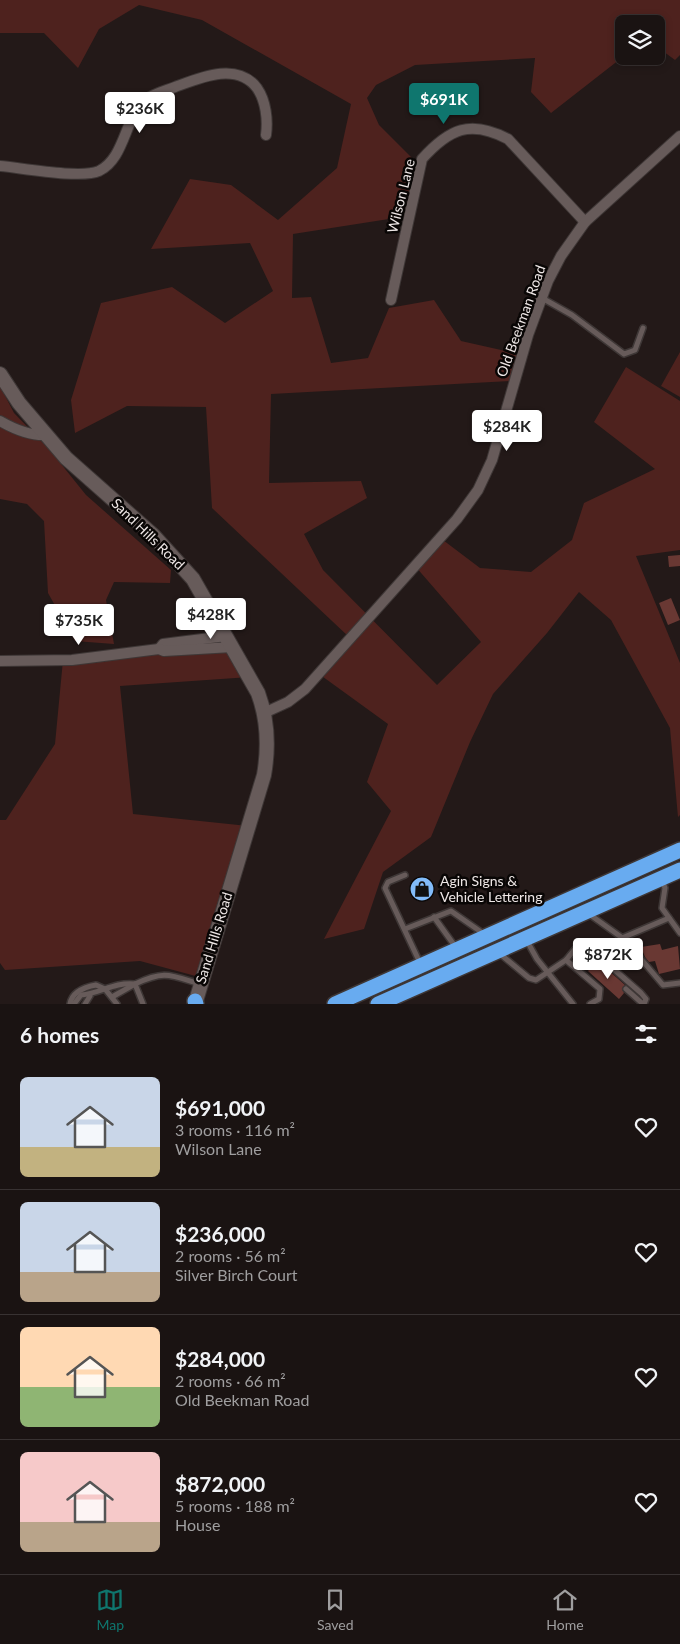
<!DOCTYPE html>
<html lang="en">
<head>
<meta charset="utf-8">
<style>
	body { margin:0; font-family:Lato,sans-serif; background:#272020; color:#f1f3f6; height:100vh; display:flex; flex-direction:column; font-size:19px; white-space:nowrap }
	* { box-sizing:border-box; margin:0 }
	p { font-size:16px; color:#9f9e9f }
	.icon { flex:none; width:28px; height:28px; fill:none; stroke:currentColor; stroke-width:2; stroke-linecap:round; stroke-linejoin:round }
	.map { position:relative; height:1004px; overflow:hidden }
	.details { display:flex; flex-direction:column; background:#1a1312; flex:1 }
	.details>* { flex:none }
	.fabs { position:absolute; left:615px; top:15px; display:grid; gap:10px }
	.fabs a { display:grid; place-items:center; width:50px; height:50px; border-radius:8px; background:#1a1312; box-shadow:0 2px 8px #0003,0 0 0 1px #383232; font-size:25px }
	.price { position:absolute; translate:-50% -42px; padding:0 11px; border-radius:5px; background:#fff; color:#222; font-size:16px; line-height:32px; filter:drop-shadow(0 1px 2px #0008) }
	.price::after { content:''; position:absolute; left:50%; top:30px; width:15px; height:11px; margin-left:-8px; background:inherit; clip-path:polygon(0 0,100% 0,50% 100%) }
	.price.on { background:#0f766e; color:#fff }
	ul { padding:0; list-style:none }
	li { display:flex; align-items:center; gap:15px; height:125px; padding:0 20px }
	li+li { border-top:1px solid #383232 }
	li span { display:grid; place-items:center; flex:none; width:140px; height:100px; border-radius:8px; color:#555 }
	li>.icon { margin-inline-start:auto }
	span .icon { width:60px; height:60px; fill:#fffc; stroke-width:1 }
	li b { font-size:21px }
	h2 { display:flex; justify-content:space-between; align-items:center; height:60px; padding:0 20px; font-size:21px }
	.tabs { display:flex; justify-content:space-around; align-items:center; height:70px; border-top:1px solid #383232; background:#1a1312; font-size:14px; color:#9f9e9f }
	.tabs a { display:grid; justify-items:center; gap:2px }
	.tabs .on { color:#0f766e }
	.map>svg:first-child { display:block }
	.green { fill:#4e221e }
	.building { fill:#693833 }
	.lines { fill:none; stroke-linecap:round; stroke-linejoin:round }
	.lane-casing { stroke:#3e3736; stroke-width:8 }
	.street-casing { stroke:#3e3736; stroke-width:12 }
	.secondary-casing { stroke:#3e3736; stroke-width:16 }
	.highway-casing { stroke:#3e3736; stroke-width:18 }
	.lane { stroke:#675b5a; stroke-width:5 }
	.street { stroke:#675b5a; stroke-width:10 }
	.secondary { stroke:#675b5a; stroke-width:14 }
	.highway { stroke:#68abf0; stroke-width:15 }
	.labels { text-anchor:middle; stroke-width:5; stroke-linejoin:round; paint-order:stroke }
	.street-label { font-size:14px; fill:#eee7e6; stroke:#090605 }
	.poi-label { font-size:14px; fill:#eee7e6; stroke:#090605; text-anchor:start }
</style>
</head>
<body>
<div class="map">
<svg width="680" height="1004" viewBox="0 0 680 1004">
	<rect width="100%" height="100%" fill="#231918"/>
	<!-- green -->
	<g class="green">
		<path d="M0,0H680V55L675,60L656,46V24H624V56L551,113L531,92L535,58L415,65L376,85L367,98L379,125L422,168L408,216L293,234L292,298L311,297L331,363L368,358L389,308L434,300L461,341L519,354L512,381L271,394L269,483L361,481L367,498L304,534L323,570L437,685L481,642L415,566L439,537L480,568L531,572L572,540L584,503L655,469L594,422L626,367L680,401V550L636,556L680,663V815L678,817L670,728L611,620L579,592L547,633L493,694L470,742L431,837L383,872L364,929L324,939L391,811L367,782L388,724L319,674L349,637L212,508L206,407L127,406L75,433L71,400L101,303L172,287L225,323L273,291L250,243L151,249L190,179L231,185L278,220L337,168L351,104L202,20L139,5L99,29L78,68L44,33H0Z"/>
		<path d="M680,352V397L661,386Z"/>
		<path d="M0,386L14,413L49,449L86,495L171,570L170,583L114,582L106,600L114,644L75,641L48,593L44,521L27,504L0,499Z"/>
		<path d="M234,647L250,677L120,686L133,814L248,826L203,978L140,961L5,970L0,963V820H6L55,744L63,660Z"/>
	</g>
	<!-- building -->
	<g class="building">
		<path d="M680,555V566L669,567L668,556Z"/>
		<path d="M671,598L680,620L668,625L659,603Z"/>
		<path d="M660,944L662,950L678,946L680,969L659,974L655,961L649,962L645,957L641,947Z"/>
		<path d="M599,962L625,985L622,989L624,993L619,999L588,971L592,966L597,967Z"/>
	</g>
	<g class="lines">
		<defs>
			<g id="lane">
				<path d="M542,298L572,315L624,354L635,350L643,328"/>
				<path d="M405,875L388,882L385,888L421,965"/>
				<path d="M662,880L665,888L662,908L680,933"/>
				<path d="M589,914L635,947L641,959L663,985L680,983"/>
				<path d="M434,917L457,949"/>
				<path d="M405,929L451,911L484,934"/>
				<path d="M622,938L669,918"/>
				<path d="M527,941L537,959L573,1004"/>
				<path d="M583,949L595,963"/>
				<path d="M499,953L529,978L536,980L566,960L575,949L593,951L641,993L646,999L644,1004"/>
				<path d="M566,960L600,989L599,999L590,1004"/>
				<path d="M626,989L643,1004"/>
				<path d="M112,997L135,984"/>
				<path d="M70,1004C72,992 85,987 96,985L105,989L117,1004"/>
				<path d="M74,1004L81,995C102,993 113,982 135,984"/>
				<path d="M85,1004L90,996"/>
				<path d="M143,1004L135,984C165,970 170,975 200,984"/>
			</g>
			<g id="street">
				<path d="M0,166C22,168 81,179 99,171C125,158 124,120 144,101C152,94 165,91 175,87C199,78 237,61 257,88C266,101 268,120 266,135"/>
				<path d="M391,300L422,159C449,129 470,119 508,139L585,222"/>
				<path d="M0,421C14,429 30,436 46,435"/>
				<path d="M159,649L163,644L226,636"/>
				<path d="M0,661L72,660L159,649L164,651L232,647"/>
				<path d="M264,713L288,702L305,689L457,519L478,490L492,460L528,335L548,281L561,256L585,222L680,136"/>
			</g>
			<path id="secondary" d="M0,374L19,403L66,458L153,535L193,579L258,693C268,720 269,746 264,775L195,1004"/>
			<g id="highway">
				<path d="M195,1001L196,1004"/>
				<path d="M335,1004L680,850"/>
				<path d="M378,1004L680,870"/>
			</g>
		</defs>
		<!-- lane casing -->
		<use href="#lane" class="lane-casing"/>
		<!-- street casing -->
		<use href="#street" class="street-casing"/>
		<!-- secondary casing -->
		<use href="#secondary" class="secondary-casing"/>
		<!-- highway casing -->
		<use href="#highway" class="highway-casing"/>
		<!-- lane -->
		<use href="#lane" class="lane"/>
		<!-- street -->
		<use href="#street" class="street"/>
		<!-- secondary -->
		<use href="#secondary" class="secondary"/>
		<!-- highway -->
		<use href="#highway" class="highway"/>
	</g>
	<!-- icons -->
	<defs>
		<symbol id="shop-disc" viewBox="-11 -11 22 22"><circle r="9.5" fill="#82bcfa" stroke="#090605"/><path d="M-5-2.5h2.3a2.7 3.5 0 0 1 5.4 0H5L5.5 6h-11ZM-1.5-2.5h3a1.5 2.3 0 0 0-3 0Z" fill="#111"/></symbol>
	</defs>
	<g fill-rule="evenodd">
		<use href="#shop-disc" x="408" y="875" width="28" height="28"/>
	</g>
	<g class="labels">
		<!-- street labels -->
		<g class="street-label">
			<text transform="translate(401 196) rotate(-76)" y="5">Wilson Lane</text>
			<text transform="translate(521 321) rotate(-70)" y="5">Old Beekman Road</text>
			<text transform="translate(148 534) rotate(44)" y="5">Sand Hills Road</text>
			<text transform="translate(214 938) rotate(-73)" y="5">Sand Hills Road</text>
		</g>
		<!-- poi labels -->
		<g class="poi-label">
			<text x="440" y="886">Agin Signs &amp;<tspan x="440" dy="16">Vehicle Lettering</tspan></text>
		</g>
	</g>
</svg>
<div class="fabs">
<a><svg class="icon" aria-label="layers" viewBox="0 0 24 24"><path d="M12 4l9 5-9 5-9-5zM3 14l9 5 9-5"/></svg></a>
</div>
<b class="price on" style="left:444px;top:125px">$691K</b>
<b class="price" style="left:140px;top:134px">$236K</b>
<b class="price" style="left:507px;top:452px">$284K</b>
<b class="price" style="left:211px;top:640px">$428K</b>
<b class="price" style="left:79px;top:646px">$735K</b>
<b class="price" style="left:608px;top:980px">$872K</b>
</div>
<section class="details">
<h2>6 homes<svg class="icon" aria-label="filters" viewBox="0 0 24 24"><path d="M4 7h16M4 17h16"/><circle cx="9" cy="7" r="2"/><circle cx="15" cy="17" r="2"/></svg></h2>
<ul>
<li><span style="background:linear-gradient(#c9d6e8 70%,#c2b280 0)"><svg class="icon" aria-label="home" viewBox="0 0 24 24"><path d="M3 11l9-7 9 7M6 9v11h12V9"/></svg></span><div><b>$691,000</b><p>3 rooms · 116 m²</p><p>Wilson Lane</p></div><svg class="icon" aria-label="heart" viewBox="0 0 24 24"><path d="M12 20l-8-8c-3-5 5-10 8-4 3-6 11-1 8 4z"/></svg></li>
<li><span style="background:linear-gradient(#c9d6e8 70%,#b9a48a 0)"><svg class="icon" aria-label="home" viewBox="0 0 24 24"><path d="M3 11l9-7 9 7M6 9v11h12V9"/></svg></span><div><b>$236,000</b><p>2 rooms · 56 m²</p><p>Silver Birch Court</p></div><svg class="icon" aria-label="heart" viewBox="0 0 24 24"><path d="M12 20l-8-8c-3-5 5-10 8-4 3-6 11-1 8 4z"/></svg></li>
<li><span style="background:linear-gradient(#ffd9b3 60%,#8fb573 0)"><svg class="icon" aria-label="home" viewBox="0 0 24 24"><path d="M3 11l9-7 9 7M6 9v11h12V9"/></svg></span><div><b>$284,000</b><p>2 rooms · 66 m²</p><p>Old Beekman Road</p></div><svg class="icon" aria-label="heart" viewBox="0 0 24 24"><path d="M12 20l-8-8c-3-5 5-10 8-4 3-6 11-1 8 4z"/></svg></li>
<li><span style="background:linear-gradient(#f6c9c9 70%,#b9a48a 0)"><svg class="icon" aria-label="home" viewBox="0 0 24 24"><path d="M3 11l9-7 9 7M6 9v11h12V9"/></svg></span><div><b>$872,000</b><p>5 rooms · 188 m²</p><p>House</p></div><svg class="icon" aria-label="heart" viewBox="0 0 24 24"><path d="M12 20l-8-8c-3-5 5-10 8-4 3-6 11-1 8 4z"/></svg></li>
</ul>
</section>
<nav class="tabs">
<a class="on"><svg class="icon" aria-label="map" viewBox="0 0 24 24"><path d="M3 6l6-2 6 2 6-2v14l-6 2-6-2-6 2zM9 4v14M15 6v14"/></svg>Map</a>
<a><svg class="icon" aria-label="saved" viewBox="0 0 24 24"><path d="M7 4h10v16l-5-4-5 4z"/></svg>Saved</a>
<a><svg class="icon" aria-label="home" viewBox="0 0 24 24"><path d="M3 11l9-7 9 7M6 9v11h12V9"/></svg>Home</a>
</nav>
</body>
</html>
